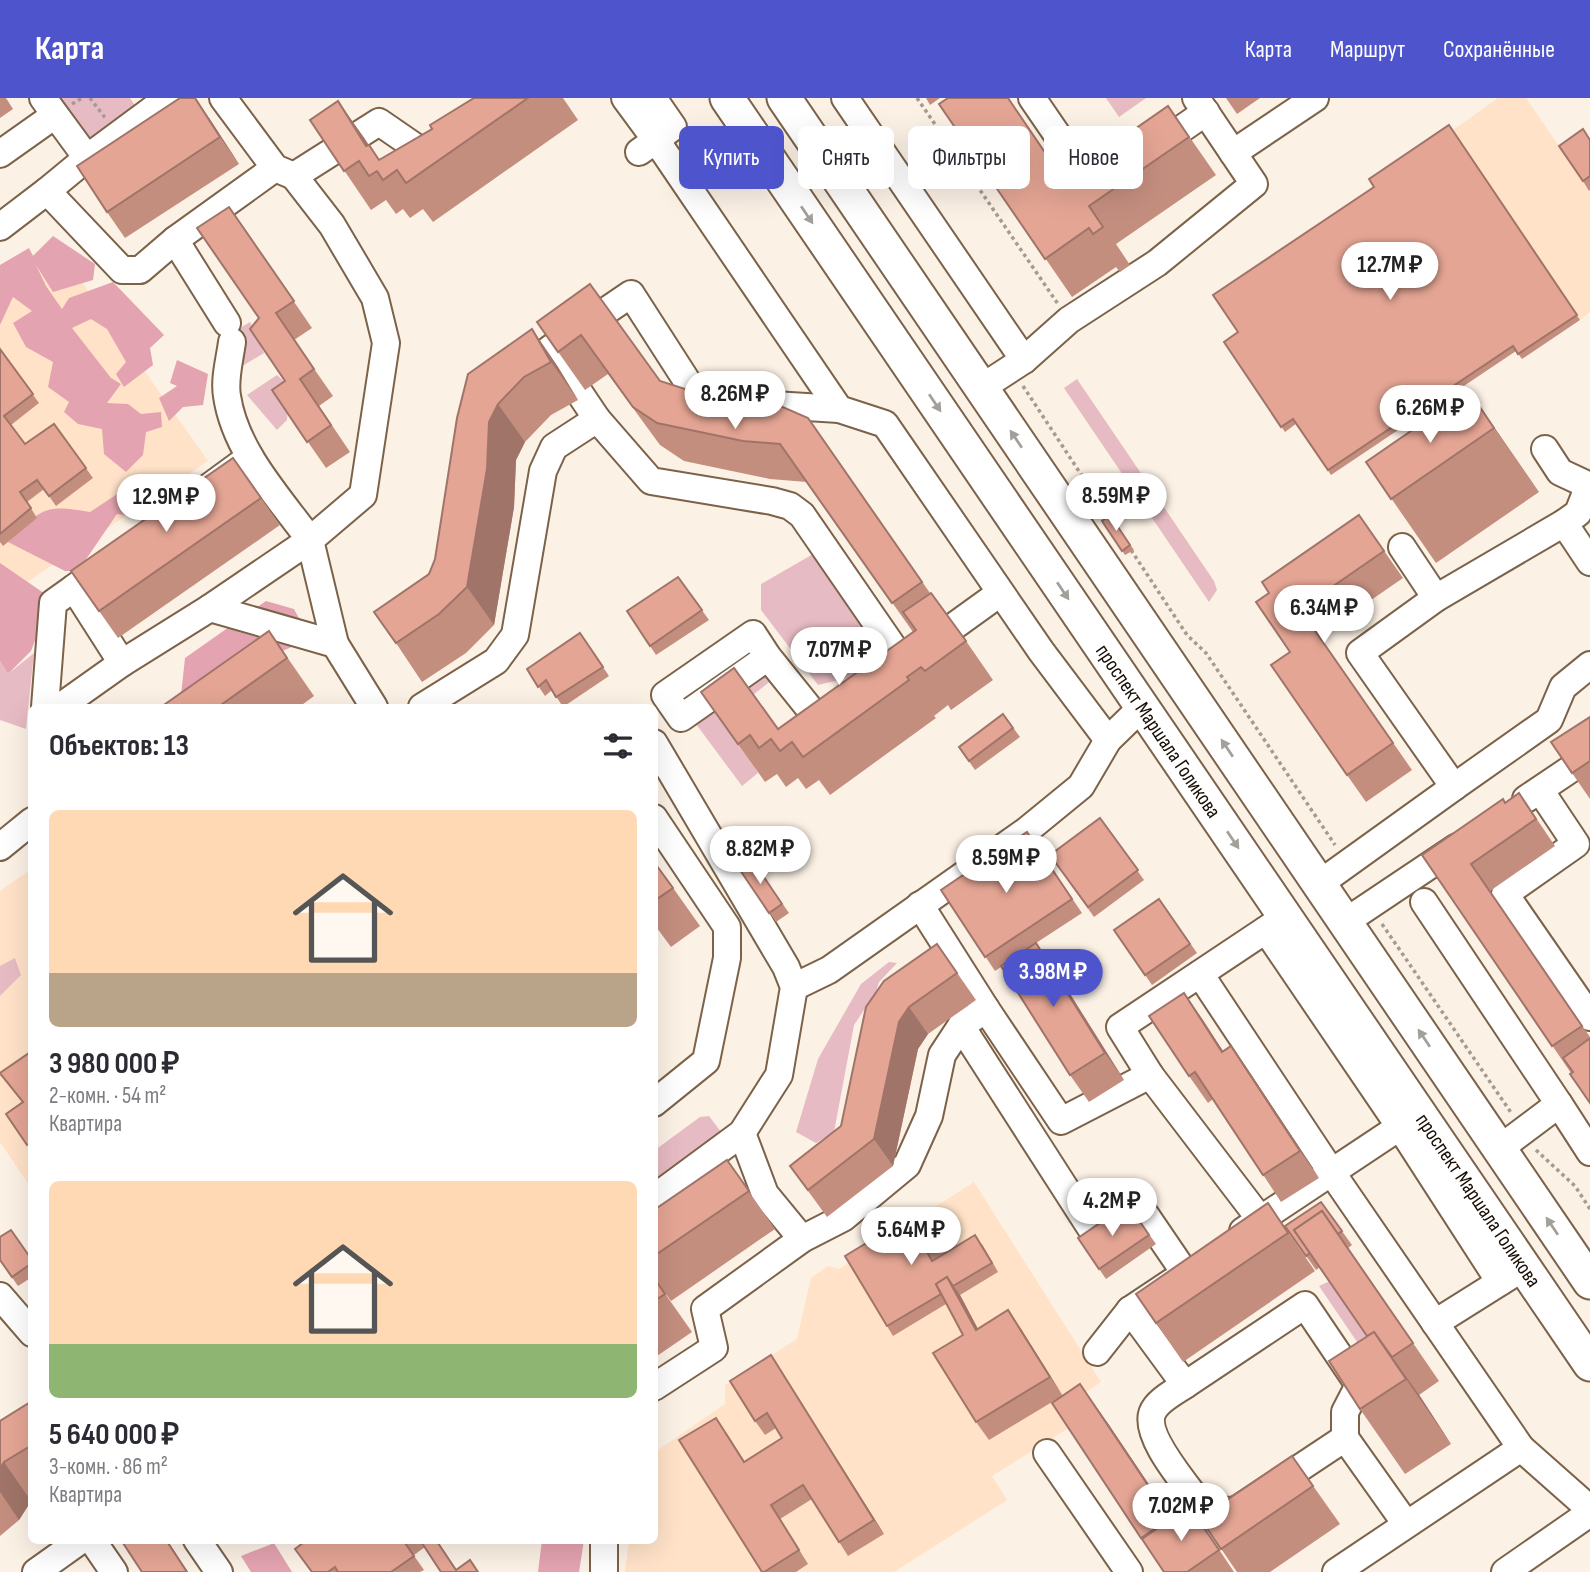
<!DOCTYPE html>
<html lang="ru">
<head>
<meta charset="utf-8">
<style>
	body { margin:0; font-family:"Sofia Sans Condensed",sans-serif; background:#f2f2f3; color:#2b2b33; height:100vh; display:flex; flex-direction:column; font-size:26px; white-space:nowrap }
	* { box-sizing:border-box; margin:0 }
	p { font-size:23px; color:#7c7c81 }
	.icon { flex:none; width:38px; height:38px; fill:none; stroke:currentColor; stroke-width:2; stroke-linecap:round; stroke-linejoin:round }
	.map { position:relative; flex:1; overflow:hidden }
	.panel { position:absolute; left:28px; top:606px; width:630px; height:840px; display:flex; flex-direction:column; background:#fff; border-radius:10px; box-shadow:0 7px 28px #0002 }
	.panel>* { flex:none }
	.hud { position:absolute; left:679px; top:28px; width:665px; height:63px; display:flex; gap:14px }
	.price { position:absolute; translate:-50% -60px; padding:0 16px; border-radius:24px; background:#fff; color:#222; font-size:23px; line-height:46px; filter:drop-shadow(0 2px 4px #0008) }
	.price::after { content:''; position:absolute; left:50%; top:42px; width:21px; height:16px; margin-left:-10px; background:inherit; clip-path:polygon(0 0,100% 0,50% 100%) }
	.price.current { background:#4e55cc; color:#fff }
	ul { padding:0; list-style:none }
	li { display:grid; align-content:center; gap:14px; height:371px; padding:0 21px }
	li span { display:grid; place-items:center; height:217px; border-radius:10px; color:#555 }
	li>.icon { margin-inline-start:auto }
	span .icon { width:126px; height:126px; fill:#fffc; stroke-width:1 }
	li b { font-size:30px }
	h2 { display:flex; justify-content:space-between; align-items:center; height:84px; padding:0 21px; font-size:30px }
	.chip { padding:0 24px; border-radius:10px; background:#fff; box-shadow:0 7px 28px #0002; font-size:24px; line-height:63px }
	.chip.current { background:#4e55cc; color:#fff }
	header { display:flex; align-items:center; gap:42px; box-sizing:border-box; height:98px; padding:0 35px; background:#4e55cc; color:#fff }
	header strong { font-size:33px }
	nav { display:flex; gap:38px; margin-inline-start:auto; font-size:24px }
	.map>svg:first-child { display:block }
	.built { fill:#ffe2c8 }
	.green { fill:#e7bbc3 }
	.forest { fill:#e4a3b0 }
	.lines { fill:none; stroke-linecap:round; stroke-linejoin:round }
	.minor-casing { stroke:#7b6249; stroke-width:30 }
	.major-casing { stroke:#7b6249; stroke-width:37 }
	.path { stroke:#a69b90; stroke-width:3.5; stroke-dasharray:3.5 3.5; stroke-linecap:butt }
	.minor { stroke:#fff; stroke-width:26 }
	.major { stroke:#fff; stroke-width:33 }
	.wall { fill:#c48e7f }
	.shaded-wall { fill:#a07468 }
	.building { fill:#e4a594; stroke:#a07468; stroke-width:2 }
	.oneway { fill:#a39f9b }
	.labels { text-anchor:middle; stroke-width:6; stroke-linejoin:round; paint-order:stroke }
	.street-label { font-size:21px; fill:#190f06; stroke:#fcf1e5 }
</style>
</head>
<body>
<header>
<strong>Карта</strong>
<nav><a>Карта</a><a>Маршрут</a><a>Сохранённые</a></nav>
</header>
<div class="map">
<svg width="1590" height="1474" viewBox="0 0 1590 1474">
	<rect width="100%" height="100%" fill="#fcf1e5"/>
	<!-- built -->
	<g class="built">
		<path d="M1498,0H1526L1590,93V214L1580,222L1453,32Z"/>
		<path d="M53,143L208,363L0,502V178Z"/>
		<path d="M27,774L31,775V1090L0,1044V793Z"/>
		<path d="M974,1084L1101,1284L1083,1296L1094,1314L992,1378L1007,1402L894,1474H625L629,1442H654L655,1354L725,1306V1287L797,1241L811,1180L828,1168L839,1171Z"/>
	</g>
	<!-- green -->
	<g class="green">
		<path d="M55,0H130L136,9L102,35L90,39L79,34Z"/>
		<path d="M1106,0H1146L1119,19Z"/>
		<path d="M250,224L264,255L234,273L235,233Z"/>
		<path d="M277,277L289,288L287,322L277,332L247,297Z"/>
		<path d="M1077,281L1214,483L1217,492L1209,504L1064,290Z"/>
		<path d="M827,448L893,551L860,577L818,587L761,512V486Z"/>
		<path d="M34,555L26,631L0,622V563L8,576Z"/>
		<path d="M760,566L772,582L726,618L758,675L742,688L690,618Z"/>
		<path d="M15,860L21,877L0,898V868Z"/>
		<path d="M889,864L897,865L879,884L876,894L854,927L834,1034L816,1045L796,1034L818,961L861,886Z"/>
		<path d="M709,1018L724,1038L655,1085V1052L700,1019Z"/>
		<path d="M1330,1183L1405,1293L1387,1288L1319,1188Z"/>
	</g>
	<!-- forest -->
	<g class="forest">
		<path d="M53,138L95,166L93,182L53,194L36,167L46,188L62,211L69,200L113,184L164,237L150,250L153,267L124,289L116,276L126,264L107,231L91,221L72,230L111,280L121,286L107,305L128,306L141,316L161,314L162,329L146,334L143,357L126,374L104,356L102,331L78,326L64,314L69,304L48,289L53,264L26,249L13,225L32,213L13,199L0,227V167L29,150L33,158Z"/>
		<path d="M177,262L208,276L203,307L183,309L169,323L159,300L177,288L170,285Z"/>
		<path d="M157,378L168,400L135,418L117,416L78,473H65L8,444C41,412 42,405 90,414L134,385Z"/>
		<path d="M0,465L51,500L31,553L8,576L0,563Z"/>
		<path d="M266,503L294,511L310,541L181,597L185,560Z"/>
		<path d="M542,1442H584L579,1474H538Z"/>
		<path d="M274,1445L292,1474H251L241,1458Z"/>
	</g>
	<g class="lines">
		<defs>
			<g id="minor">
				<path d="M43,0L87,60L168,0"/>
				<path d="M223,0L275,70L294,78L379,24L424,55L438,46"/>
				<path d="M625,0L656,42L673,29L653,0"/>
				<path d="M845,0L1024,262"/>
				<path d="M1032,0L1095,92L1103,86"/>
				<path d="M1154,50L1206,14"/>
				<path d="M639,54L656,42L839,311L885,326L1041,553L1108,642"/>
				<path d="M1233,55L1315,0"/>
				<path d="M0,56L55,17"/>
				<path d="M87,60L47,93L122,172H140L175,142"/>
				<path d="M294,78L332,127L375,200L386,245L363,397L310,442L335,546"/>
				<path d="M0,129L47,93"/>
				<path d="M227,225L175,142L275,70"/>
				<path d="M981,290L1024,262L1069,222L1157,165L1254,86L1196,0"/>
				<path d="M597,321L550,251L631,196L694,294L724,304L839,311"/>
				<path d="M1545,351L1560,374L1590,388"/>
				<path d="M209,389L250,359"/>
				<path d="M1564,425L1578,415L1589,387"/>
				<path d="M1402,449L1436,500"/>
				<path d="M108,465L74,490L122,565L210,510L335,546L374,609"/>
				<path d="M210,510L310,442C278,398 235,353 227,298C224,281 230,260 232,244"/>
				<path d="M925,549L1000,495"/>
				<path d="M768,559L753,536L665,597L681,620L768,559L821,625L835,615"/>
				<path d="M45,609L53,505L74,490"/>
				<path d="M60,609L122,565"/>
				<path d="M422,609L496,563L515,537L543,373L554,349L597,321L651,383L772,403L790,408L802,417L904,565"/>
				<path d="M654,645L786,869L794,889L779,977L742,1035L654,1100"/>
				<path d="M1454,689L1549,622L1563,589L1590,567"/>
				<path d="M1540,692L1576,746L1505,796L1590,919"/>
				<path d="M1526,701L1590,658"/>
				<path d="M654,720L727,829V860L706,963L654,1005"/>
				<path d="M0,749L32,723"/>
				<path d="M1319,786L1454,689L1360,555L1436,500L1564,425L1590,464"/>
				<path d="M1424,804L1559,1006"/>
				<path d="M920,807L986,911"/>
				<path d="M1345,824L1457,749"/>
				<path d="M1266,832L1400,1029L1500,1184"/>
				<path d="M1200,876L1332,1075L1521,1350"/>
				<path d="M794,889L829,872L1026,733L1081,688L1108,642L1142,609"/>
				<path d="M961,928L1092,1132L1136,1103L1185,1175"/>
				<path d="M742,1035L765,1096L802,1141"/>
				<path d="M1499,1051L1559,1006L1590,1054"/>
				<path d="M1260,1121L1150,977L1120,929L1285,819"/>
				<path d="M1243,1133L1419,1016"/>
				<path d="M1172,1184L1130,1212L1185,1287L1305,1207L1359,1287L1345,1314V1340L1406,1426"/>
				<path d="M0,1198L32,1235"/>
				<path d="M1435,1225L1513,1176"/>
				<path d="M1097,1254L1130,1212"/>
				<path d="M1185,1287C1176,1293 1161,1301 1155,1310C1137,1333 1190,1391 1205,1412L1235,1413L1345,1340"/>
				<path d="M654,1289L714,1250L705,1211L802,1141L843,1120L907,1067L929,1018L942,957L961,928L986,911L1061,1023L1150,977"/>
				<path d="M1047,1355L1129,1474"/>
				<path d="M92,1442L114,1474"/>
				<path d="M197,1442L219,1474"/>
				<path d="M36,1474L81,1442"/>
				<path d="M604,1474V1442"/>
				<path d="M1336,1474L1521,1350L1590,1411"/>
				<path d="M1505,1474L1590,1415"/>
			</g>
			<g id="major">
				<path id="s1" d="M727,0L1590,1266"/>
				<path d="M784,0L1590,1184"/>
			</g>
		</defs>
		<!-- minor casing -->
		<use href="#minor" class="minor-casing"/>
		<!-- major casing -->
		<use href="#major" class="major-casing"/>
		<!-- path -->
		<g class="path">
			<path d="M90,0L106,21"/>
			<path d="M917,0L1058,206"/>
			<path d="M72,6L82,0"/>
			<path d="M1023,288L1111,422"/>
			<path d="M1131,452L1187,537L1206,555L1335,747"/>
			<path d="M1382,826L1512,1016"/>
			<path d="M1536,1052L1575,1088L1590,1111"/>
		</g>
		<!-- minor -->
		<use href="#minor" class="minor"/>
		<!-- major -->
		<use href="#major" class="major"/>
	</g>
	<!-- wall -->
	<g class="wall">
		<path d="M0,0H6L13,11L0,20Z"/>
		<path d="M474,0H563L578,22L433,124L423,111L410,120L403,111L396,116L386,102L371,112L310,22L338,3L379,62L432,31Z"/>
		<path d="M926,0H940L930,7Z"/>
		<path d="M1226,0H1260L1237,16Z"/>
		<path d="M939,6L1064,80L1168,8L1216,77L1116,146L1130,167L1120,174L1116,169L1072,199Z"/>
		<path d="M209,20L239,66L125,140L107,114Z"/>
		<path d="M1449,27L1580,222L1522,261L1516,253L1331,377L1297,325L1285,334L1224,244L1238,234L1374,89Z"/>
		<path d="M1590,42V92L1589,93L1583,83Z"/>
		<path d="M229,109L312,230L294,242L333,298L319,308L350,354L326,370L272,292L285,283Z"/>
		<path d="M590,186L660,283L688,292L808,320L930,495L966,543L993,582L951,612L948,607L934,618L936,620L830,697L819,682L806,691L798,680L786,689L777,676L765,684L701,594L778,631L913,534L807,384L770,381L684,363L660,347L608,276L585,292L537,224Z"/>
		<path d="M532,231L558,269L578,302L551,317L525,344L516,362L514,409L494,527L466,555L422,584L396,545L435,461L457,320Z"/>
		<path d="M0,251L39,305L11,327L25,346L54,326L93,380L56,408L44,391L27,404L37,420L3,448L0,444Z"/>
		<path d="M1469,293L1539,394L1436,465L1366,364Z"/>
		<path d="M233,360L280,427L118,540L71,473Z"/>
		<path d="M1110,417L1134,452L1125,457L1102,423Z"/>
		<path d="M1359,417L1403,480L1319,538L1412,672L1366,704L1347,677L1269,495Z"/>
		<path d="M678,479L709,522L656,557L650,548Z"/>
		<path d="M269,533L314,598L299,609H161Z"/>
		<path d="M580,535L609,578L563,609L552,592L545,598L527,571Z"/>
		<path d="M1003,616L1020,639L975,672L959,649Z"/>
		<path d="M1590,619V701L1572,675Z"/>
		<path d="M1519,695L1555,748L1490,793L1590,939V1005L1571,975L1422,757Z"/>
		<path d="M1100,720L1144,782L1094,819L1050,757Z"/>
		<path d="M1027,734L1082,815L1036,845L1055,872L1124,982L1089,1004L1070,977L1001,869L995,873L941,792Z"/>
		<path d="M751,760L789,815L776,824L738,769Z"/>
		<path d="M654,763L700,828L671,849L654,826Z"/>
		<path d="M1159,801L1197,855L1152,887L1114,832Z"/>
		<path d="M937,846L976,902L928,936L918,951L893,1068L827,1119L790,1068L841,1028Z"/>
		<path d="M1184,895L1223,953L1250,975L1319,1080L1281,1104L1213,1001L1208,1005L1189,978Z"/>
		<path d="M32,953V1053L6,1016L22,1004L0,977Z"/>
		<path d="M727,1062L775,1131L671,1203L654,1180V1112Z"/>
		<path d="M1321,1104L1352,1147L1348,1150L1439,1283L1419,1297L1451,1346L1405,1376L1360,1311L1367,1238L1320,1169L1316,1172L1285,1128Z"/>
		<path d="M1268,1105L1315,1173L1183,1264L1136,1196Z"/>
		<path d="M1136,1118L1156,1146L1106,1181L1078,1140L1127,1124Z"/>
		<path d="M928,1122L947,1153L933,1162L982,1146L998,1174L960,1197L978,1231L1008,1212L1021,1231L1062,1297L1107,1324L1172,1421L1216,1447L1234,1474H1164L1052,1305L1057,1301L989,1342L976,1324L963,1237L946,1206L893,1238L887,1228Z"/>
		<path d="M0,1162H32V1179L18,1188Z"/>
		<path d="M654,1180L692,1234L654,1260Z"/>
		<path d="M771,1257L884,1436L848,1458L812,1401L780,1421L808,1466L796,1474H762L726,1334L745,1364L782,1340L776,1330L765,1337L755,1323Z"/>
		<path d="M32,1303V1402L19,1422L0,1438V1323Z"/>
		<path d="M1292,1358L1340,1426L1270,1474H1237L1200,1420Z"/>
		<path d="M403,1442L424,1472L420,1474H311L295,1451Z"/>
		<path d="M403,1442H436L456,1471L478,1474H441L425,1449L414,1457Z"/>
	</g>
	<!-- shaded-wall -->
	<g class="shaded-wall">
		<path d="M195,0L209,20L239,66L220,39Z"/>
		<path d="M338,3L365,41L388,78L366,48Z"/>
		<path d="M532,231L558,269L578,302L551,264Z"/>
		<path d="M1469,293L1514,358L1539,394L1494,330Z"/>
		<path d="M498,306L525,344L516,362L514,409L494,527L467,489L489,324Z"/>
		<path d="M1036,845L1055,872L1124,982L1105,955Z"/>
		<path d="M1184,895L1203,922L1241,981L1222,954Z"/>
		<path d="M909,909L928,936L918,951L893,1068L874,1041L899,924Z"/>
		<path d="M1231,948L1250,975L1319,1080L1300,1053Z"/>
		<path d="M947,1179L960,1197L988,1250L976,1232Z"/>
		<path d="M1008,1212L1021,1231L1063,1298L1050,1279Z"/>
		<path d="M1374,1234L1420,1298L1451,1346L1406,1281Z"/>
		<path d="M771,1257L780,1271L884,1436L874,1422Z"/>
		<path d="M1080,1286L1107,1324L1197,1458L1170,1420Z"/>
		<path d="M4,1364L31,1403L19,1422L0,1394V1371Z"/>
		<path d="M166,1442H167L188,1474H187Z"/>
	</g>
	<!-- building -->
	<g class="building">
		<path d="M180,0H195L220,39L107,114L77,68Z"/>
		<path d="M474,0H528L406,85L397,72L383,82L377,73L369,78L359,63L344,73L310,22L338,3L366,48L369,47L379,62L432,31L430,27Z"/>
		<path d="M948,0H1008L1063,81L1168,8L1189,39L1089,108L1103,129L1093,136L1089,130L1045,161L939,6Z"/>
		<path d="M1449,27L1577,217L1518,256L1513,248L1328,372L1293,321L1281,329L1224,244L1238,234L1213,197L1374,89L1369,81Z"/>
		<path d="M1583,31L1590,42V78L1583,83L1559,48Z"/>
		<path d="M229,109L294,203L276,215L314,271L300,281L331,327L307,344L272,292L285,283L250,231L259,220L197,130Z"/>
		<path d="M590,186L660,283L688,292L778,307L808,320L922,484L892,505L780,346L743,343L657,325L633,309L581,237L558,254L537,224Z"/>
		<path d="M532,231L551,264L524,279L498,306L489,324L487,371L467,489L439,516L396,545L374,514L429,476L435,461L457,320L468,276Z"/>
		<path d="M0,251L33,296L4,318L25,346L54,326L86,370L49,398L37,382L20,394L31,410L0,436Z"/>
		<path d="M1469,293L1494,330L1391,401L1366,364Z"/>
		<path d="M233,360L261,400L99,513L71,473Z"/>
		<path d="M1110,417L1130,447L1122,453L1102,423Z"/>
		<path d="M1359,417L1384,453L1300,511L1393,645L1347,677L1271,567L1290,554L1256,504L1269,495L1262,484Z"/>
		<path d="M678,479L702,512L650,548L627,513Z"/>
		<path d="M931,495L966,543L925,573L921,569L907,579L909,582L803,659L792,644L780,653L771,641L759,650L750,637L738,646L701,594L734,570L778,631L916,532L903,514Z"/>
		<path d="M269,533L287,560L218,609H161Z"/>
		<path d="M580,535L603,569L556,599L546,582L538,589L527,571Z"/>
		<path d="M1003,616L1013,630L969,663L959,649Z"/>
		<path d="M1590,619V663L1572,675L1551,644Z"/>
		<path d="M1519,695L1536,721L1471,766L1582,928L1552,948L1422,757L1503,701L1505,705Z"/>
		<path d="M1100,720L1138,772L1088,809L1050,757Z"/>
		<path d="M1027,734L1072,801L985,859L941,792Z"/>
		<path d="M751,760L782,806L769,815L738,769Z"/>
		<path d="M654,764L673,790L654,803Z"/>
		<path d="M1159,801L1190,846L1145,877L1114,832Z"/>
		<path d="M1036,845L1105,955L1070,977L1001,868Z"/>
		<path d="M937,846L957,875L909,909L899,924L874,1041L808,1092L790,1068L841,1028L866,909L884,883Z"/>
		<path d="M1184,895L1222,954L1231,948L1300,1053L1263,1077L1195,974L1189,978L1149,918Z"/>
		<path d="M1589,941L1590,942V1005L1570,976L1573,974L1563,960Z"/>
		<path d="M32,953V1044L27,1047L6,1016L23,1004L0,975Z"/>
		<path d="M727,1062L749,1093L654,1158V1112Z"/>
		<path d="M1321,1104L1342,1133L1338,1136L1322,1113L1294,1132L1310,1155L1306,1158L1285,1128Z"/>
		<path d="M1268,1105L1288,1135L1156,1225L1136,1196Z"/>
		<path d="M921,1112L940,1144L926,1152L932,1163L975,1137L992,1165L953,1188L947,1179L936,1186L941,1196L887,1228L845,1158Z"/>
		<path d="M1119,1112L1127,1124L1136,1118L1149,1137L1099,1171L1078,1140Z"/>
		<path d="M1322,1113L1413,1245L1392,1259L1374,1234L1367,1238L1294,1132Z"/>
		<path d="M11,1132L32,1162V1165L12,1179L0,1162V1139Z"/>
		<path d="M947,1179L976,1232L1008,1212L1050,1279L976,1324L933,1255L963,1237L936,1186Z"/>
		<path d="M654,1180L665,1196L654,1203Z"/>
		<path d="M1374,1234L1406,1281L1360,1311L1329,1263Z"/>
		<path d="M771,1257L874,1422L839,1444L803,1387L771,1407L799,1452L764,1474H762L679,1342L716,1320L744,1364L782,1340L767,1315L755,1323L730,1283Z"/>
		<path d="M1080,1286L1170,1420L1141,1440L1052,1305Z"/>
		<path d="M32,1303V1347L4,1364L0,1371V1323Z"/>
		<path d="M1292,1358L1313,1388L1221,1451L1200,1420Z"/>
		<path d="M1189,1408L1219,1452L1187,1474H1164L1142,1441Z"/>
		<path d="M121,1442H166L187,1474H142Z"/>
		<path d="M307,1442H403L414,1458L391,1474H338L335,1469L328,1474H312L295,1451Z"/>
		<path d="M420,1442H436L456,1472L470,1462L478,1474H441Z"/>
	</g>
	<!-- one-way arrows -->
	<defs><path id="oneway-solid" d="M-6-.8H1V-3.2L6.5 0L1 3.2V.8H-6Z" transform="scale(1.75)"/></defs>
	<g class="oneway">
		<use href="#oneway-solid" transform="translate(807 117) rotate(56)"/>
		<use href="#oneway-solid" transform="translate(935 305) rotate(56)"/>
		<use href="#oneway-solid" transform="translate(1016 341) rotate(-124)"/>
		<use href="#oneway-solid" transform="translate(1063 493) rotate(56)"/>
		<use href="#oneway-solid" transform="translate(1227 650) rotate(-124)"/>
		<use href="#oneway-solid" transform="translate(1233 742) rotate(56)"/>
		<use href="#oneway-solid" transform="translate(1424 940) rotate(-124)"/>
		<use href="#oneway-solid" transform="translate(1552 1128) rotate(-124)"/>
	</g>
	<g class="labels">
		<!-- street labels -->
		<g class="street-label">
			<text dy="7" stroke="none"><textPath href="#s1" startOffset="766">проспект Маршала Голикова</textPath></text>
			<text dy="7" stroke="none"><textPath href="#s1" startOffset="1334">проспект Маршала Голикова</textPath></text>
		</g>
	</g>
</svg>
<b class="price" style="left:1390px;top:204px">12.7M ₽</b>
<b class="price" style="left:735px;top:333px">8.26M ₽</b>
<b class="price" style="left:1430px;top:347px">6.26M ₽</b>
<b class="price" style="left:1116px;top:435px">8.59M ₽</b>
<b class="price" style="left:166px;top:436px">12.9M ₽</b>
<b class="price" style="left:1324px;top:547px">6.34M ₽</b>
<b class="price" style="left:839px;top:589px">7.07M ₽</b>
<b class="price" style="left:760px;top:788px">8.82M ₽</b>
<b class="price" style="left:1006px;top:797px">8.59M ₽</b>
<b class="price current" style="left:1053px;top:911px">3.98M ₽</b>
<b class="price" style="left:1112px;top:1140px">4.2M ₽</b>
<b class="price" style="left:911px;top:1169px">5.64M ₽</b>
<b class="price" style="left:1181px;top:1445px">7.02M ₽</b>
<div class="hud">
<a class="chip current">Купить</a>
<a class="chip">Снять</a>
<a class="chip">Фильтры</a>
<a class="chip">Новое</a>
</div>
<section class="panel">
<h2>Объектов: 13<svg class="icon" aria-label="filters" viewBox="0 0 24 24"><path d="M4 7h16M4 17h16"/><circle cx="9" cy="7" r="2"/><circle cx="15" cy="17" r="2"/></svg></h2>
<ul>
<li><span style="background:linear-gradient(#ffd9b3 75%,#b9a48a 0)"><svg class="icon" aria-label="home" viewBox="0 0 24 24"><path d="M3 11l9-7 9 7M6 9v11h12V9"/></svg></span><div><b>3 980 000 ₽</b><p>2-комн. · 54 m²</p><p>Квартира</p></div></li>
<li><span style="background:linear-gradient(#ffd9b3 75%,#8fb573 0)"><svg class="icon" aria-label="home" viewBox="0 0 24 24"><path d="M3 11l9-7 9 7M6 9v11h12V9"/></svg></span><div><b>5 640 000 ₽</b><p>3-комн. · 86 m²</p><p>Квартира</p></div></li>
</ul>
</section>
</div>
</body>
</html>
